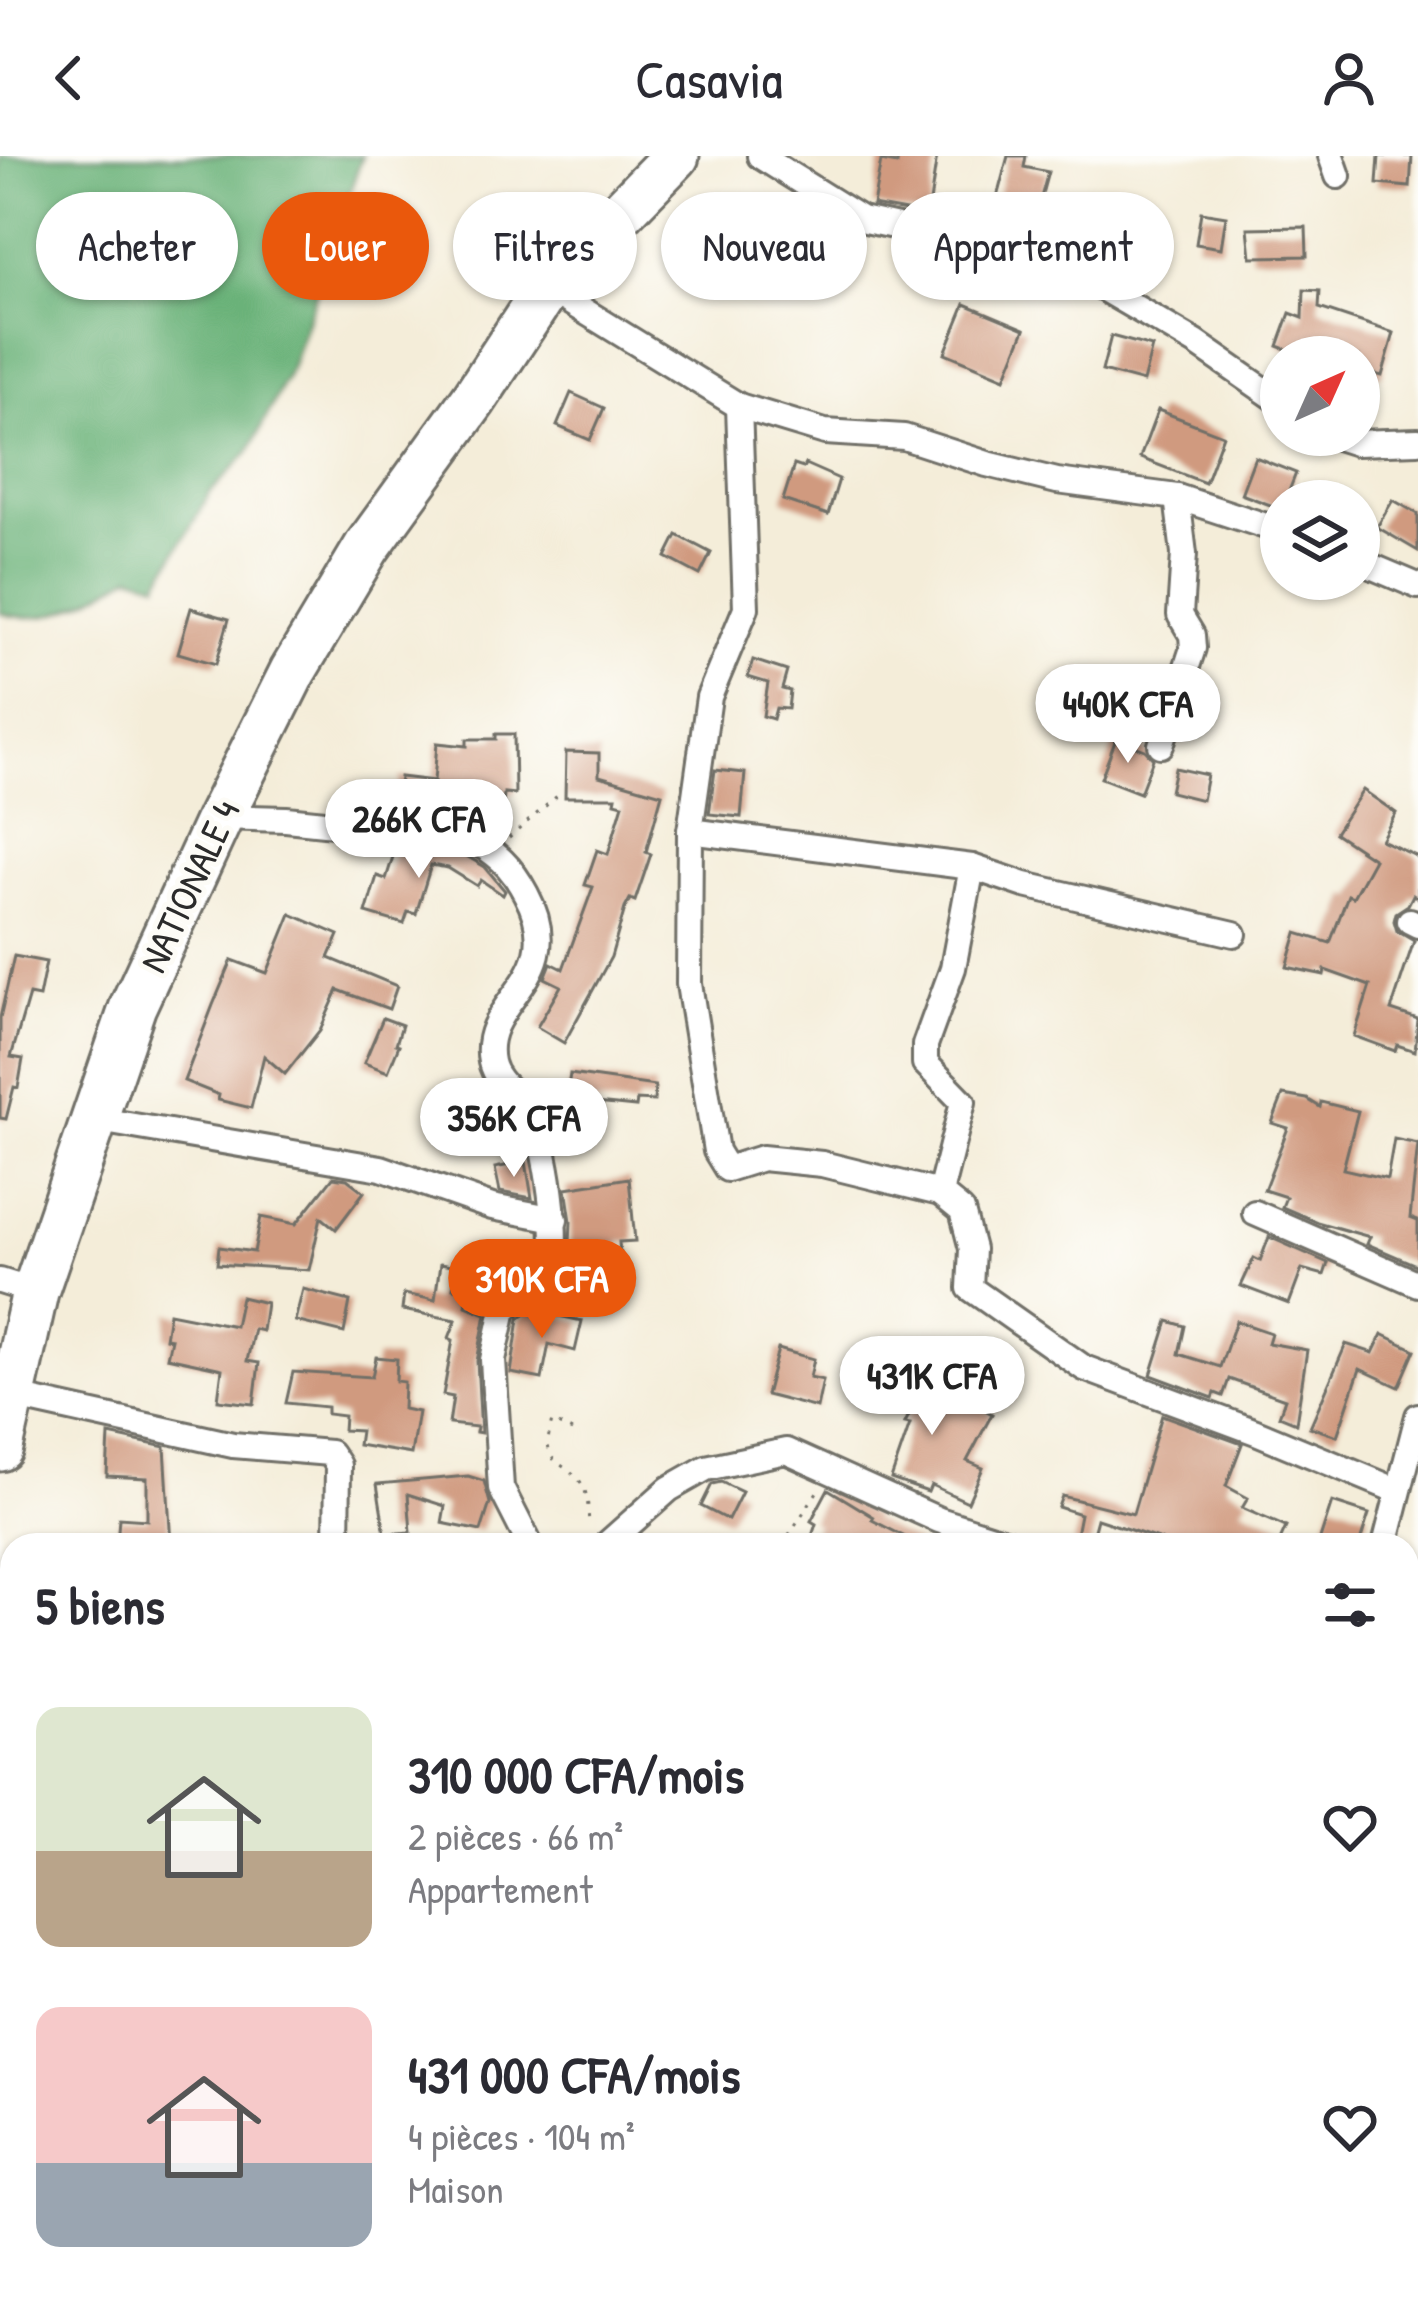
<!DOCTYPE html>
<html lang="fr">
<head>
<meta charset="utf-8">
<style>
	body { margin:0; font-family:"Patrick Hand",sans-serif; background:#f2f2f3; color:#2b2b33; height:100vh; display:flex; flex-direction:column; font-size:45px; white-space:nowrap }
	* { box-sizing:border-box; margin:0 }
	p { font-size:39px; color:#7c7c81 }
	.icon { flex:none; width:66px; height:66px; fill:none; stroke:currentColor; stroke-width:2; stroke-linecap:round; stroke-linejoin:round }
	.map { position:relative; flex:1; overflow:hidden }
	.details { position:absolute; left:0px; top:1377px; width:1419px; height:771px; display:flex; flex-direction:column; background:#fff; border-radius:36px 36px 0 0; box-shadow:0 3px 9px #0004 }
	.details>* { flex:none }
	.hud { position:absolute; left:36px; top:36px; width:1347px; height:108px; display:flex; gap:24px }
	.needle { width:78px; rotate:45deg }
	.fabs { position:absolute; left:1260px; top:180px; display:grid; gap:24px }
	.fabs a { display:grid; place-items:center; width:120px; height:120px; border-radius:50%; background:#fff; box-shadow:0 3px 9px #0004; font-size:60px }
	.price { position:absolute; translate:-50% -102px; padding:0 27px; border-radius:42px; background:#fff; color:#222; font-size:39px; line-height:78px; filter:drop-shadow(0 3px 6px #0008) }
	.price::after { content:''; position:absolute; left:50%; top:72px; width:36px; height:27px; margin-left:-18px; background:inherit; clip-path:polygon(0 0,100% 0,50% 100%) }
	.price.selected { background:#ea580c; color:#fff }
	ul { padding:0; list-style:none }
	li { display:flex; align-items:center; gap:36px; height:300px; padding:0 36px }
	li span { display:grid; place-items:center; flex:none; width:336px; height:240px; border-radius:24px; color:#555 }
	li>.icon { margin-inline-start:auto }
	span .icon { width:144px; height:144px; fill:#fffc; stroke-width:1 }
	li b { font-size:51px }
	h2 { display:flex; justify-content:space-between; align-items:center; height:144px; padding:0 36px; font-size:51px }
	.chip { padding:0 42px; border-radius:54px; background:#fff; box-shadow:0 3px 9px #0004; font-size:42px; line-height:108px }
	.chip.selected { background:#ea580c; color:#fff }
	header { display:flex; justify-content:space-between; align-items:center; height:156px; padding:0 36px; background:#fff; font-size:54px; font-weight:600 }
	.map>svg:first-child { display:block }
	.forest { fill:#6bb279; stroke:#4b6e52; stroke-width:3 }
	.building { fill:#d09a7f }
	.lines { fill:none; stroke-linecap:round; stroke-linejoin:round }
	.street-casing { stroke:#716f68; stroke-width:30 }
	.highway-casing { stroke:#716f68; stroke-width:51 }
	.path { stroke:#716f68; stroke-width:3; stroke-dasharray:3 9; stroke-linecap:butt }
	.street { stroke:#fff; stroke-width:24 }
	.highway { stroke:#fff; stroke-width:45 }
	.labels { text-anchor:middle; stroke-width:10; stroke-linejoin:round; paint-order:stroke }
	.street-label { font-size:39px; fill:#2b2b2b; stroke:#fdfcf7 }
</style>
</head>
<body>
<header><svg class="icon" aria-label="back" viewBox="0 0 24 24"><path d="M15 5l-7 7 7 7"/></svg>Casavia<svg class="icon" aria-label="person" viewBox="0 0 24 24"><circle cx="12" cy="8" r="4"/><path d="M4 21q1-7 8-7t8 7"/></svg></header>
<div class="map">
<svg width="1418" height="2146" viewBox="0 0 1418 2146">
	<rect width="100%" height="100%" fill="#fdfcf7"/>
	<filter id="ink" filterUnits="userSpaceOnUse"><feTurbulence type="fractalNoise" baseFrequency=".00833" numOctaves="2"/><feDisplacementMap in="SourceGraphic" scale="24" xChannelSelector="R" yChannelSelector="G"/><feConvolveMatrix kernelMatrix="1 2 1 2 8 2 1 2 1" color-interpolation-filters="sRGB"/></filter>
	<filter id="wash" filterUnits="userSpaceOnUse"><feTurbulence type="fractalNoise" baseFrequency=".004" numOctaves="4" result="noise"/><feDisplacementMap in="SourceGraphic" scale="48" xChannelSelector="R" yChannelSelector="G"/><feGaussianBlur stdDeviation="2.7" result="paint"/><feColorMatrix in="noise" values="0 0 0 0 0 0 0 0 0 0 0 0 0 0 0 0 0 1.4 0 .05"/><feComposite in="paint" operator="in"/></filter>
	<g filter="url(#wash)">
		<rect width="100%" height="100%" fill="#f4edd9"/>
		<!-- forest -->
		<g class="forest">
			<path d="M0,0H362L291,212L249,296L210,337L158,427L131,419C91,444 48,472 0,457Z"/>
			<path d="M303,2136H465L461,2146H317Z"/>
		</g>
		<g id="blocks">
			<!-- building -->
			<g class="building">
				<path d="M898,0H937L928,59L873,49L881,5L897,8Z"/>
				<path d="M1008,0H1026L1024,11L1048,16L1033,71L992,60Z"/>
				<path d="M1379,0H1412L1410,31L1377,28Z"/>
				<path d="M1201,56L1226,60L1221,92L1196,88Z"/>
				<path d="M1092,60L1150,70L1149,107H1145L1143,115L1090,106L1092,95L1087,94Z"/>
				<path d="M1306,71L1307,100L1251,101L1248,72Z"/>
				<path d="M1304,134L1320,135L1319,152L1394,177L1382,220L1359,214V201H1307L1278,190L1290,157L1303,162Z"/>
				<path d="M965,148L1025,173L1005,222L945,197Z"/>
				<path d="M1111,180L1152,191L1143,226L1102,215Z"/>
				<path d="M571,237L604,252L590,284L557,270Z"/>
				<path d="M1158,254L1223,279L1205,327L1140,302Z"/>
				<path d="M1255,301L1296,317L1285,345H1281V353L1241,338Z"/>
				<path d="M805,308L839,323L828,359L783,344L794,309L803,312Z"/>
				<path d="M1393,344L1418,358V395L1377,371Z"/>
				<path d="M677,379L711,397L700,419L666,401Z"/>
				<path d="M191,452L229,463L216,508L178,497Z"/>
				<path d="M753,504L787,515L782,533L790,535L788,553L776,552L773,563L763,560L768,527L748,521Z"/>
				<path d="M496,578H514L515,638L504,637L501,680L470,666L396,658L400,621L434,625L437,587L467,590V583H496Z"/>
				<path d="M1116,583L1145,594L1153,603L1140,637L1101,622Z"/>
				<path d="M566,596L599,597V620L662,638L646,696L651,698L635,745L630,743L625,752L611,801L564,887L537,871L561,830L545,822L551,807L563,813L593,731L585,729L597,694L608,698L623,648L615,646L616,641H565Z"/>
				<path d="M1175,612L1207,619L1202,644L1170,636Z"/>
				<path d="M715,614L745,617L741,661L709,658Z"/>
				<path d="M1363,634L1396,657L1381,684L1418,701V742L1413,739L1408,749L1396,757L1394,765L1397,775L1414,785L1391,854L1418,863L1415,895L1397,889L1395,895L1354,880L1370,830L1325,814L1324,819L1287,811L1297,777L1330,787L1348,739L1353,741L1374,703L1335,677Z"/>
				<path d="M396,691L463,698L485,711L505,735L503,739L481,724L477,730L448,712L431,709L416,758L408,756L404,768L366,757L377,720L386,723Z"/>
				<path d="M291,758L339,779L329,802L397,830L389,853L338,834L320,874L285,918L264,900L251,952L218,944L219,939L184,925L213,849L232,804L267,817Z"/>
				<path d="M14,800L46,806L39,841L29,839L11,901L23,903L18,932L14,931L6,963L0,962V862Z"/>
				<path d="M383,862L402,869L396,888L399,889L388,916L364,907Z"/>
				<path d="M570,918L655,930L654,945L637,944L636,951L566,944Z"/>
				<path d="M1283,939L1307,943L1320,951L1321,946L1358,955L1343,1013L1387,1023L1394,983L1418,988L1410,1062L1418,1065V1110L1367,1088L1370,1081L1317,1066L1282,1051L1286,1041L1264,1034L1288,972L1272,967Z"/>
				<path d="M526,1006L532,1042L500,1036L495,1012Z"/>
				<path d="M333,1021L347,1023L364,1036L336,1073L321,1061L309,1114L217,1108L219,1091L254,1096L261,1061L296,1068Z"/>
				<path d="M629,1022L635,1085L619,1086L622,1125L612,1145L589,1148L607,1108L569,1111L571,1065L566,1032Z"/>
				<path d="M1269,1081L1328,1107L1324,1119L1302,1113L1289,1148L1241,1130L1254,1102L1260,1105Z"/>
				<path d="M440,1108L457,1111L453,1132L468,1134L466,1150L486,1158L477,1205L481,1277L476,1276L477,1271L449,1268L453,1241L443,1239L453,1184L449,1182L456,1164L402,1154L404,1138L435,1144Z"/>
				<path d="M303,1133L350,1145L344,1177L295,1165Z"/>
				<path d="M241,1141L266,1147L262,1175L254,1173L247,1205L259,1207L254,1248L218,1244L222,1213L167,1201L171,1183L165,1182L169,1157L235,1170Z"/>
				<path d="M531,1154L582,1165L575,1195L549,1188L542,1223L511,1217L519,1163Z"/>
				<path d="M1168,1165L1185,1170L1179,1198L1220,1211L1236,1165L1271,1177L1268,1187L1307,1194L1296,1267L1279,1260L1285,1243L1229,1223L1223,1240L1215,1237L1213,1242L1151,1219Z"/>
				<path d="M1382,1178L1415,1194L1399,1231L1360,1213L1337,1280L1310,1271L1346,1188L1373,1197Z"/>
				<path d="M778,1193L814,1203L810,1221L823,1224L817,1252L766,1239Z"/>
				<path d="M376,1201L397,1203L396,1225L404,1226L403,1253L418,1256L411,1298L358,1289L360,1275L343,1274L344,1260L327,1258V1251L286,1247L293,1216L372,1221Z"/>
				<path d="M860,1220L917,1238L919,1233L960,1250L964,1242L992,1258L967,1305L983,1312L968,1346L931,1329L928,1336L891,1323L910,1268L905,1267L909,1259L853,1241Z"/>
				<path d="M1162,1259L1242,1288L1226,1330L1248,1342L1242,1352L1286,1371L1278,1389H1160L1161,1384L1097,1363L1090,1389H1074L1080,1358L1058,1351L1062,1340L1133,1358Z"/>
				<path d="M109,1279L165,1291L171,1389H117L119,1362L147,1364V1322L107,1320Z"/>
				<path d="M468,1320L484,1325L490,1347L481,1375L442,1367L445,1350L408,1338L411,1376L385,1378L377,1328Z"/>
				<path d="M721,1326L742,1336L728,1364L701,1350L712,1328Z"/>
				<path d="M828,1333L874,1361L872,1364L921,1389H809L816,1368L811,1365Z"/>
				<path d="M1332,1346L1369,1358L1359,1389L1319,1386Z"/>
			</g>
		</g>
	</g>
	<g filter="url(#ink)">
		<use href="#blocks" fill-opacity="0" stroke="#716f68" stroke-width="3"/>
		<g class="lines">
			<defs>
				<g id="street">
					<path d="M760,0L861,63L981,89L1090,125L1196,187L1281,246"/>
					<path d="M1331,0L1338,20"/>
					<path d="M547,132L739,250L825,276L904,281L987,308L1057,325L1177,341L1281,375"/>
					<path d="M739,250L746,452L709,541L690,675L689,828L716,995L727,1013L762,1002L822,1008L940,1037L962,1055L972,1093L970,1132L1084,1212L1256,1276L1398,1335"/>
					<path d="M1331,279L1356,287L1418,285"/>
					<path d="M1359,405L1418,430"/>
					<path d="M1161,589L1193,492L1192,479L1180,459L1184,398L1177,341"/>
					<path d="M220,661L286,663L468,682C496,695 512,711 526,738C572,824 478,843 491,906C496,928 518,939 530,957C547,984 561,1089 550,1120L504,1153L493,1204L501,1332L530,1389"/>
					<path d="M690,675L972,711L1025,729L1234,778"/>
					<path d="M1410,765L1418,769"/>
					<path d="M93,963L381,1012L492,1051L555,1063"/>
					<path d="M940,1037L963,946L925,907V889L953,812L972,711"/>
					<path d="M1255,1057L1418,1128"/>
					<path d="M0,1125L35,1136"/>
					<path d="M12,1240L233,1289L330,1297L338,1309L337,1389"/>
					<path d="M606,1389L669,1333L706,1312L786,1295L939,1364L1017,1389"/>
					<path d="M1385,1389L1418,1260"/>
					<path d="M1407,1539L1418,1550"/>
					<path d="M1407,1634L1418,1612"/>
					<path d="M1407,1674L1418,1684"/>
					<path d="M0,1909L12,1908"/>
					<path d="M0,1930L12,1962"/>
					<path d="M145,2136L153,2146"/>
					<path d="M862,2146L873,2136"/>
				</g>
				<path id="highway" d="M0,1292L35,1136L133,850L220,661L293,515L367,391L474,243L547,132L676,0"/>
			</defs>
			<!-- street casing -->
			<use href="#street" class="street-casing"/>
			<!-- highway casing -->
			<use href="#highway" class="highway-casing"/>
			<!-- path -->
			<g class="path">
				<path d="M509,682L557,640"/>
				<path d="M572,1275L552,1265C538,1316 567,1301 583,1330C589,1342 588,1357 589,1370"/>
				<path d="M782,1389L817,1336"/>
			</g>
			<!-- street -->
			<use href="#street" class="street"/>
			<!-- highway -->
			<use href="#highway" class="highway"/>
		</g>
	</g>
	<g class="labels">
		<!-- street labels -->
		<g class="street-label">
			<text transform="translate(189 730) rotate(-65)" y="14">NATIONALE 4</text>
		</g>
	</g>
</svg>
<div class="fabs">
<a><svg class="needle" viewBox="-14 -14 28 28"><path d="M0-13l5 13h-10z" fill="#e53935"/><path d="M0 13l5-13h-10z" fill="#7c7c81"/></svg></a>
<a><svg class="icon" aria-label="layers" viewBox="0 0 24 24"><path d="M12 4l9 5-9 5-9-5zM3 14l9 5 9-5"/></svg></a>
</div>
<b class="price" style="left:1128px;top:610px">440K CFA</b>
<b class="price" style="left:419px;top:725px">266K CFA</b>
<b class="price" style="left:514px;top:1024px">356K CFA</b>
<b class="price selected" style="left:542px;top:1185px">310K CFA</b>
<b class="price" style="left:932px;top:1282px">431K CFA</b>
<div class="hud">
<a class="chip">Acheter</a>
<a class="chip selected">Louer</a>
<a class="chip">Filtres</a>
<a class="chip">Nouveau</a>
<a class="chip">Appartement</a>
</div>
<section class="details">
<h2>5 biens<svg class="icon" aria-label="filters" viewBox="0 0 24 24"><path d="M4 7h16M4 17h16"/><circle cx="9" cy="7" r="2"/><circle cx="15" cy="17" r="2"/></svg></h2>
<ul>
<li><span style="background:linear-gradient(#dfe7d0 60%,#b9a48a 0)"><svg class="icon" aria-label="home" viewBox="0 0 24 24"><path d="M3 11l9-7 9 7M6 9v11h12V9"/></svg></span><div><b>310 000 CFA/mois</b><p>2 pièces · 66 m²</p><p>Appartement</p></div><svg class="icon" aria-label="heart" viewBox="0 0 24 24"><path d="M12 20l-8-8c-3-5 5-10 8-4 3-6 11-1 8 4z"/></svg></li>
<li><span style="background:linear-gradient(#f6c9c9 65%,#9aa5b1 0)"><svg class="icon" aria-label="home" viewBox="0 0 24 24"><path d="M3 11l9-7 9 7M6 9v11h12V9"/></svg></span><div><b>431 000 CFA/mois</b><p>4 pièces · 104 m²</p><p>Maison</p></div><svg class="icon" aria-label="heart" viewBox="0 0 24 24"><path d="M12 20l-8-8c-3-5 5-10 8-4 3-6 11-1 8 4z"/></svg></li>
</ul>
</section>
</div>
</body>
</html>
